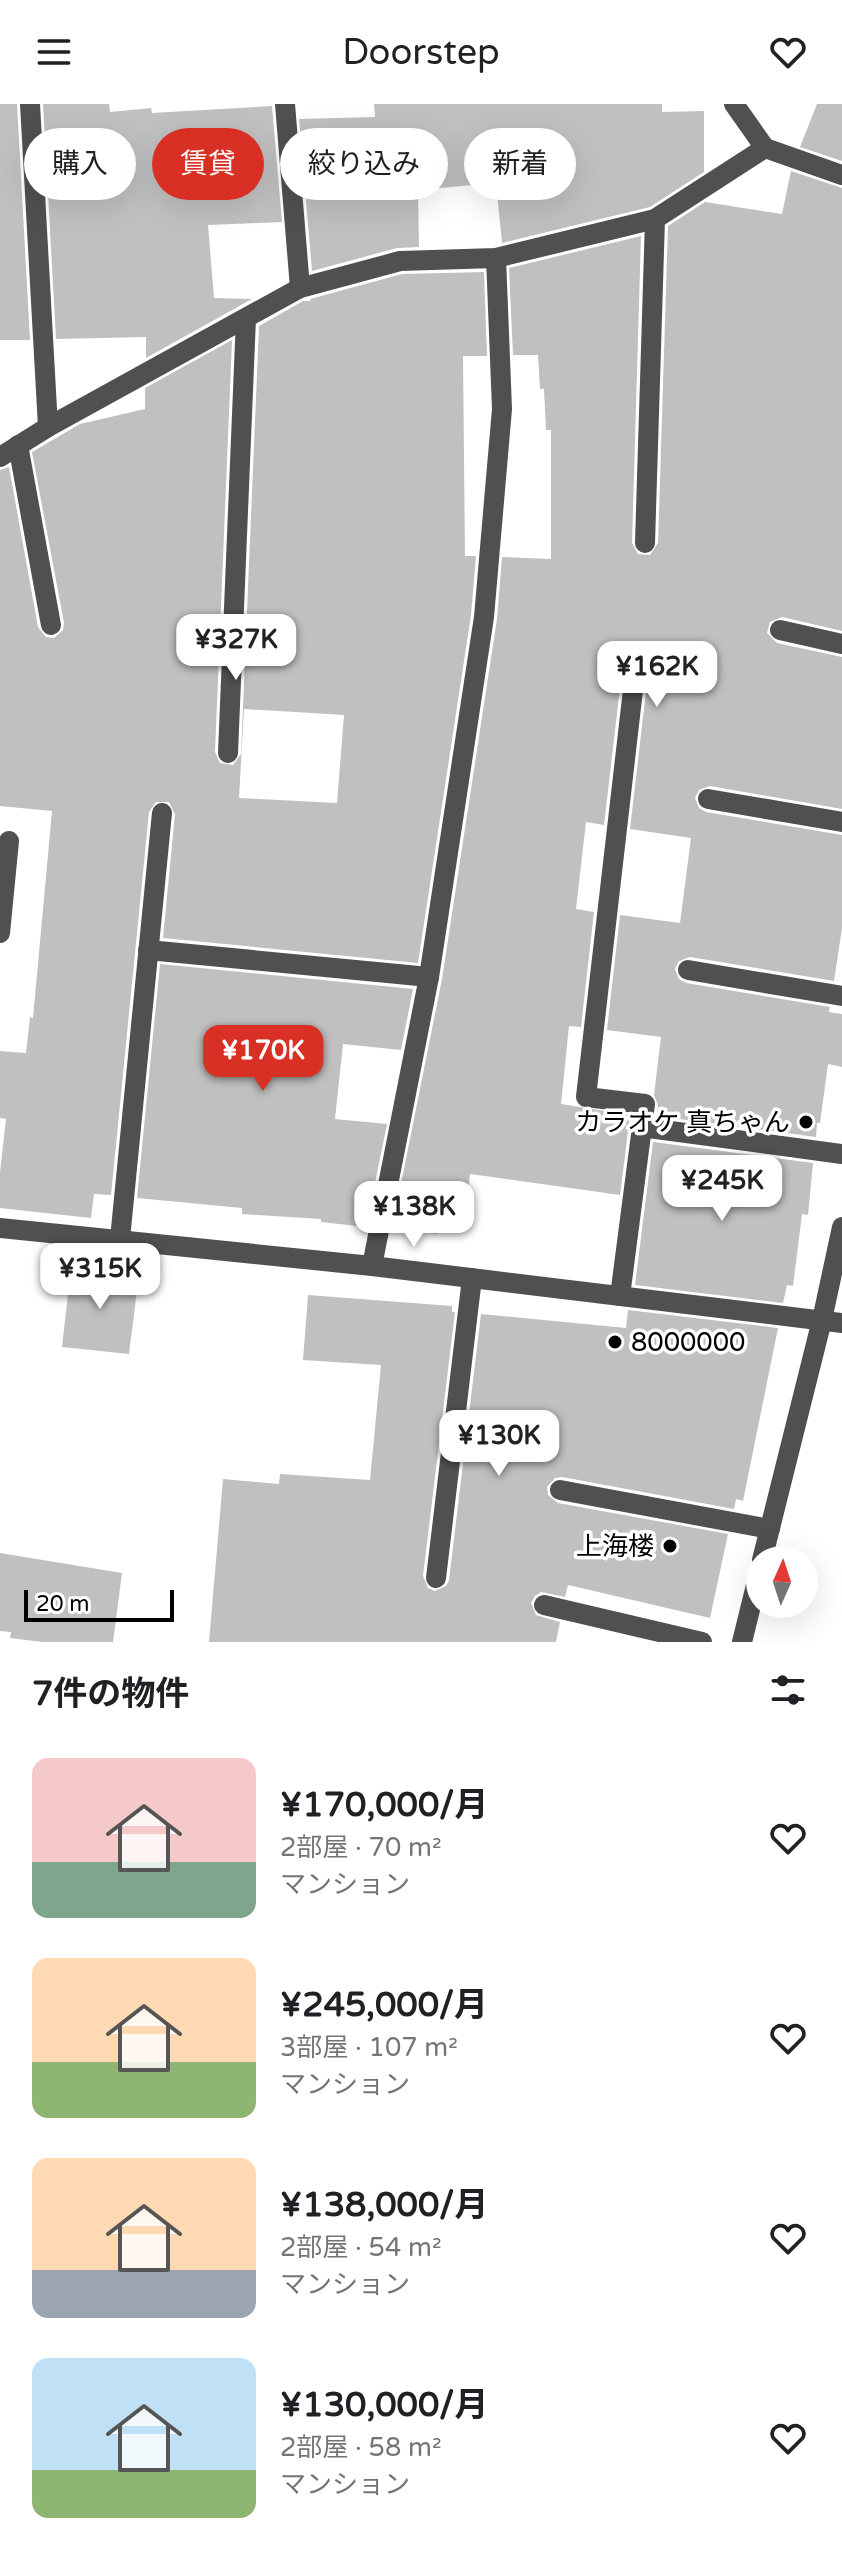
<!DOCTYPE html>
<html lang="ja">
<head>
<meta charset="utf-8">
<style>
	body { margin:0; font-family:"Varela Round","Noto Sans JP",sans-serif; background:#f2f2f2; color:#202124; height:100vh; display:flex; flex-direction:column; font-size:30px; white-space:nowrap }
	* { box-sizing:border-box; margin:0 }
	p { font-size:26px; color:#757577 }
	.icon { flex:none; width:44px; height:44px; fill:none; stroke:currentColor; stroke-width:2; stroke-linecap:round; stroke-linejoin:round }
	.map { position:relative; height:1538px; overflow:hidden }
	.sheet { display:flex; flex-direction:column; background:#fff; flex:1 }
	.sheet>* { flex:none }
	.banner { position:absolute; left:24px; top:24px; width:794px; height:72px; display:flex; gap:16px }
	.needle { width:52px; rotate:3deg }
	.controls { position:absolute; left:746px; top:1442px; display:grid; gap:16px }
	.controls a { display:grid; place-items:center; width:72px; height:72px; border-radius:50%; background:#fff; box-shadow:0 8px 32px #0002; font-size:40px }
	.scale { position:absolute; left:24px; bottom:20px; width:150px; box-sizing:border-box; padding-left:8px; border:4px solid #000; border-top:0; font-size:22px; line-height:28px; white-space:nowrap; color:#000; -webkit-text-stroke:6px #fff; paint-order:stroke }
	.price { position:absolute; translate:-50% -68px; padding:0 18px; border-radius:16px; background:#fff; color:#222; font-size:26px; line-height:52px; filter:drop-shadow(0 2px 4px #0008) }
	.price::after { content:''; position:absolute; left:50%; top:48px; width:24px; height:18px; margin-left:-12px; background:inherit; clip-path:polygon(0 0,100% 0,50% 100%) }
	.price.on { background:#d93025; color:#fff }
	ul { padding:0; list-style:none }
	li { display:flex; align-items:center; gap:24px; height:200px; padding:0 32px }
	li span { display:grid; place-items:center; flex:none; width:224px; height:160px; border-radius:16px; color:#555 }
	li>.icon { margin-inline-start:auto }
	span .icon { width:96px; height:96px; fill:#fffc; stroke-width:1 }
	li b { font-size:34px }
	h2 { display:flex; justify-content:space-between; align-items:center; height:96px; padding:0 32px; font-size:34px }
	.pill { padding:0 28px; border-radius:36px; background:#fff; box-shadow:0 8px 32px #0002; font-size:28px; line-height:72px }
	.pill.on { background:#d93025; color:#fff }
	header { display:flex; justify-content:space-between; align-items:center; height:104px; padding:0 32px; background:#fff; font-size:36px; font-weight:600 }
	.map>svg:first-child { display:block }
	.building { fill:#c0c0c0; fill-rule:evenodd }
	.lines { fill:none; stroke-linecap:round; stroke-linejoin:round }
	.minor { stroke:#505050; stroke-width:20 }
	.poi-dot { fill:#000; stroke:#fff; stroke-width:3 }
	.labels { text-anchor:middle; stroke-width:7; stroke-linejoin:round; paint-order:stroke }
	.poi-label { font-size:26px; fill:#000; stroke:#fff; text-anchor:end }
</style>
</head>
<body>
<header><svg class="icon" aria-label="menu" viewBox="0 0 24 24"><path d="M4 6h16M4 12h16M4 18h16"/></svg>Doorstep<svg class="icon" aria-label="heart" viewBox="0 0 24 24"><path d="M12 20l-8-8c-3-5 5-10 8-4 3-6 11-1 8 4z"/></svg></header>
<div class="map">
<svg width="842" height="1538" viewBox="0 0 842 1538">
	<rect width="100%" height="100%" fill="#fff"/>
	<!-- building -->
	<g class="building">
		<path d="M0,0H17L30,236H0Z"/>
		<path d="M43,0H109L110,8L151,4L152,9L272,2L282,118L208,121L214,194L252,195L146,254V233L56,235Z"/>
		<path d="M374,0H662V8L704,7V68L650,103L502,139L496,79L418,86L419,143L397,144L312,167L299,15L375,13Z"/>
		<path d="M817,0H842V57L800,43Z"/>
		<path d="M791,67L842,84V527L782,513L770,518L767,529L777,539L842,553V705L710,682L699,686L695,694L699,704L706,708L842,731V824L834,877L690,853L679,857L675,865L679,875L686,879L830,903L829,908L842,910V963L828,960L820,1019H817L816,1033L657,1012L658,1001L654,991L661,933L607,926L620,811L680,819L691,734L630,725L649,562L644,550L632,548L623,558L604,721L586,718L576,805L594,808L581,923L569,922L561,1000L630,1011L620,1091L470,1070L467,1105L441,1103L437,1130L392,1125L442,875L497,515L502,453L551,455V326H546L544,285H540L538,251H513L509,164L641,132L632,439L638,450L650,451L658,439L668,122L705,98L782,110Z"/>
		<path d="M484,168L487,252H463L465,452H476L471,511L418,859L163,834L175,710L169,698H156L149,708L111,1091L94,1090L91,1114L0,1104V1068L6,1015L0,1014V947L26,949L30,913L33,914L52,707L0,702V366L9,363L38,523L46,533L54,534L63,526L64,519L32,348L80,320L145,305V284L232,236L215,648L220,659L233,661L241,650L259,222L303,197H311L310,195L402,170ZM244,605L344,611L337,699L239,694Z"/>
		<path d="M160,860L413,885L401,946L343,940L335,1015L387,1020L366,1123L321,1118V1115L242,1110V1104L137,1094Z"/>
		<path d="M653,1038L813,1059L808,1111L802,1110L793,1182L787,1181L783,1199L635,1181Z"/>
		<path d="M71,1164L139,1171L129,1250L62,1243Z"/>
		<path d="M308,1191L452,1202V1208H455L423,1472L428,1484L435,1487L446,1482L449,1476L481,1210L626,1224L628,1206L778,1224L743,1397L736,1395L734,1405L562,1373L555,1374L547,1383L548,1391L558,1399L728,1430L710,1514L568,1481L565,1493L541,1488L535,1492L531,1499L536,1511L560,1518L556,1538H209L223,1375L279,1380L280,1370L370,1376L381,1261L303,1256Z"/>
		<path d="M0,1449L122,1469L113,1538H42L10,1534L11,1528L0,1527Z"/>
	</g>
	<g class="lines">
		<!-- minor -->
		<g class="minor">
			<path d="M30,0L48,323"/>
			<path d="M285,0L300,184"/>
			<path d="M734,0L765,44L842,71"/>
			<path d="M18,341L51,521"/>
			<path d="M0,353L48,323L300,184L400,157L496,154L655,115L765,44"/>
			<path d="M645,439L655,115"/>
			<path d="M780,526L842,540"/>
			<path d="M228,649L246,214"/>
			<path d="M708,695L842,718"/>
			<path d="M0,829L9,737"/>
			<path d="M148,846L429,873"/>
			<path d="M688,866L842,892"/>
			<path d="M641,1023L842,1050"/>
			<path d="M0,1124L372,1162L842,1219"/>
			<path d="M120,1135L162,709"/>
			<path d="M372,1162L429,873L484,513L502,305L496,154"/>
			<path d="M620,1192L645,1000L586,993L636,560"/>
			<path d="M560,1386L770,1425"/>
			<path d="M762,1456L822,1216L842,1123"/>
			<path d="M436,1474L472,1174"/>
			<path d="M544,1501L702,1538"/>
			<path d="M742,1538L760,1465"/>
		</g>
	</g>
	<!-- markers -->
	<g class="poi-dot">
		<circle cx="806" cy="1018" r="8"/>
		<circle cx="615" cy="1238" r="8"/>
		<circle cx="670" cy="1442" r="8"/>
	</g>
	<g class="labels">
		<!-- poi labels -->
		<g class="poi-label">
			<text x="790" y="1027">カラオケ 真ちゃん</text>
			<text x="631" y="1247" text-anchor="start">8000000</text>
			<text x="654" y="1451">上海楼</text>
		</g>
	</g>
</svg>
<div class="controls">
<a><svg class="needle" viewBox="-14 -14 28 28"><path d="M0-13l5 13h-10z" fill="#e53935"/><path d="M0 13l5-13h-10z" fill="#757577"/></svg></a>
</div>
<div class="scale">20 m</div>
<b class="price" style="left:236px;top:578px">¥327K</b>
<b class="price" style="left:657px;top:605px">¥162K</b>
<b class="price on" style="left:263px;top:989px">¥170K</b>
<b class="price" style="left:722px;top:1119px">¥245K</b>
<b class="price" style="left:414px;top:1145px">¥138K</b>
<b class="price" style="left:100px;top:1207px">¥315K</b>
<b class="price" style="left:499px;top:1374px">¥130K</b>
<div class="banner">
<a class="pill">購入</a>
<a class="pill on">賃貸</a>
<a class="pill">絞り込み</a>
<a class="pill">新着</a>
</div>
</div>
<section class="sheet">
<h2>7件の物件<svg class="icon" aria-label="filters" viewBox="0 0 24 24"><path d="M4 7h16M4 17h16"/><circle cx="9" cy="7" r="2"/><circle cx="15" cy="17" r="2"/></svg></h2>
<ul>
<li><span style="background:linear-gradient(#f6c9c9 65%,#7fa58c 0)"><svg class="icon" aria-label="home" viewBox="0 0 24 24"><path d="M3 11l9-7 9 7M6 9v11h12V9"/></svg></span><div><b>¥170,000/月</b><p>2部屋 · 70 m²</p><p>マンション</p></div><svg class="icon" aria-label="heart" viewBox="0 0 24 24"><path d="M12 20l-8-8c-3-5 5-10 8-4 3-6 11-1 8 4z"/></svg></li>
<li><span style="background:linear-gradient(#ffd9b3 65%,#8fb573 0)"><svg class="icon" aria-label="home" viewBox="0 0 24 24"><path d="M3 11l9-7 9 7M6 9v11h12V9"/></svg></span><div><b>¥245,000/月</b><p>3部屋 · 107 m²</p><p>マンション</p></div><svg class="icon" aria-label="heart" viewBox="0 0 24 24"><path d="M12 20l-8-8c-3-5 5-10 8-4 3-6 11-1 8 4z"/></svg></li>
<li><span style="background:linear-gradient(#ffd9b3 70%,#9aa5b1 0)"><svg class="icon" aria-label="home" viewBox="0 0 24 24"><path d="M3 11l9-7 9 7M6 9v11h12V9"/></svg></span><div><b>¥138,000/月</b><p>2部屋 · 54 m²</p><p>マンション</p></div><svg class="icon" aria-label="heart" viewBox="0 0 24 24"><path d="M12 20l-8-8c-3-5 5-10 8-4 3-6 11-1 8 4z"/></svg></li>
<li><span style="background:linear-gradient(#bfe0f5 70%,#8fb573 0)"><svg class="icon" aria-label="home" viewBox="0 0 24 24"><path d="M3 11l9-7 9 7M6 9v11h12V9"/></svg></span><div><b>¥130,000/月</b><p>2部屋 · 58 m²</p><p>マンション</p></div><svg class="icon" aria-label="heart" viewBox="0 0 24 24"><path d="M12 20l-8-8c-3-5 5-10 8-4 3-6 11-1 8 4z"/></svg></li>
</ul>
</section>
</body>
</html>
